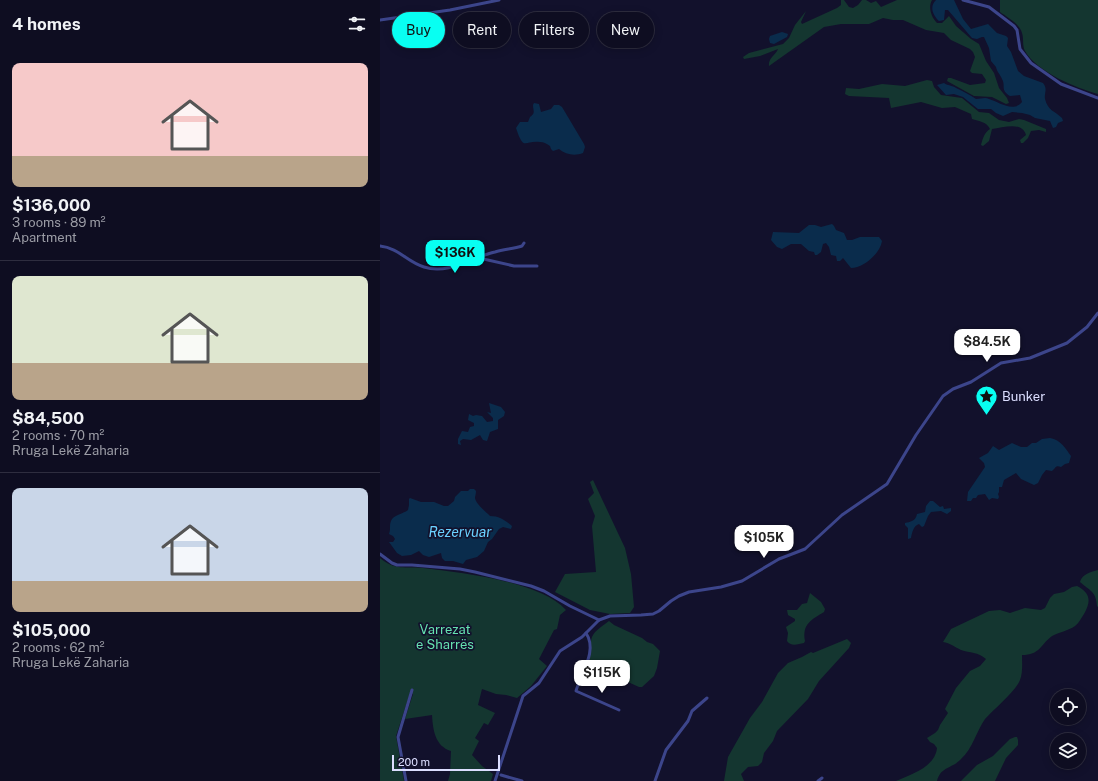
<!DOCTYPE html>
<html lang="en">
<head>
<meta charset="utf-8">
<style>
	body { margin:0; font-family:"Public Sans",sans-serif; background:#1c1b2e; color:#f1f3f6; height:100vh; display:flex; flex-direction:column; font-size:15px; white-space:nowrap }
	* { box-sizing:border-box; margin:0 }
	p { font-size:13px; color:#9b9ca5 }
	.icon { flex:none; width:22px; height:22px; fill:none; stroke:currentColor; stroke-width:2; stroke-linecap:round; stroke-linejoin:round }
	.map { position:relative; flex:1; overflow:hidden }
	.details { display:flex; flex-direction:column; background:#0e0d21; width:380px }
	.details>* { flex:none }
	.hud { position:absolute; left:12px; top:12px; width:380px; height:36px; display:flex; gap:8px }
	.tools { position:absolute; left:670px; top:689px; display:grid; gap:8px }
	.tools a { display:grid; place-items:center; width:36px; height:36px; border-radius:50%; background:#0e0d21; box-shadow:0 2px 10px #0003,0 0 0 1px #2e2d3f; font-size:20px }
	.scale { position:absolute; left:12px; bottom:10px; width:108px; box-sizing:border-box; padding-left:4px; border:2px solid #dcdeff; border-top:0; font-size:11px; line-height:14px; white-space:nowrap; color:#dcdeff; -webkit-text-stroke:3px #12112c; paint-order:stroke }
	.price { position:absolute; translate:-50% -34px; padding:0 9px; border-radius:8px; background:#fff; color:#222; font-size:13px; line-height:26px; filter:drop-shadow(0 1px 2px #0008) }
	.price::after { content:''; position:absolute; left:50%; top:24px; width:12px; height:9px; margin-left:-6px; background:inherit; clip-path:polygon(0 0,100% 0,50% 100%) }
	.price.current { background:#08fff2; color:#111 }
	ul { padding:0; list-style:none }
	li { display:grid; align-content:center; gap:8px; height:212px; padding:0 12px }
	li+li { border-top:1px solid #2e2d3f }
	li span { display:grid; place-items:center; height:124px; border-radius:8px; color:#555 }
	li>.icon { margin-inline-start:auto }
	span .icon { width:72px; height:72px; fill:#fffc; stroke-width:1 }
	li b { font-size:17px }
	h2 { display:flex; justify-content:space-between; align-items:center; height:48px; padding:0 12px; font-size:17px }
	.tag { padding:0 14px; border-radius:18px; background:#0e0d21; box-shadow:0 2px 10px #0003,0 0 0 1px #2e2d3f; font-size:14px; line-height:36px }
	.tag.current { background:#08fff2; color:#111 }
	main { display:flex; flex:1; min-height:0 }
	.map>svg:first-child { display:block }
	.green { fill:#143630 }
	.water { fill:#0a2c4c }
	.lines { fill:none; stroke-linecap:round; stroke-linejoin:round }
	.street { stroke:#3c458b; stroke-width:3 }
	.labels { text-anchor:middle; stroke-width:3.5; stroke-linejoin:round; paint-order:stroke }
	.poi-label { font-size:13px; fill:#dcdeff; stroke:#12112c; text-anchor:start }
	.park-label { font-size:13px; fill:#65e2b0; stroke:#12112c }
	.water-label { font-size:14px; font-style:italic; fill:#6ad1ff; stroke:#12112c }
</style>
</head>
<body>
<main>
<section class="details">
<h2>4 homes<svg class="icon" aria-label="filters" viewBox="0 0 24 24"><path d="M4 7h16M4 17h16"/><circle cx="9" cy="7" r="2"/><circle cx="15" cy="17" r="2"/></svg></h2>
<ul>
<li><span style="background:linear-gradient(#f6c9c9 75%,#b9a48a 0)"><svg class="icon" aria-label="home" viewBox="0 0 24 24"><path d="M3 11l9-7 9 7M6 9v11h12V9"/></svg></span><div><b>$136,000</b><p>3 rooms · 89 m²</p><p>Apartment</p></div></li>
<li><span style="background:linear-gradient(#dfe7d0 70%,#b9a48a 0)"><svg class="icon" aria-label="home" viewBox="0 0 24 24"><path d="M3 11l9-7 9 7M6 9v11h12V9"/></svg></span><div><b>$84,500</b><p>2 rooms · 70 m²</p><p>Rruga Lekë Zaharia</p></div></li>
<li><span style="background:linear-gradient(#c9d6e8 75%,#b9a48a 0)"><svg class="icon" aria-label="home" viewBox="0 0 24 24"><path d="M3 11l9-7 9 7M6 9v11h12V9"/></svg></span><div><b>$105,000</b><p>2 rooms · 62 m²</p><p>Rruga Lekë Zaharia</p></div></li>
</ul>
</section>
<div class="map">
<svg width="718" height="781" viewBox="0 0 718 781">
	<rect width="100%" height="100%" fill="#12112c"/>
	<!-- green -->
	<g class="green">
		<path d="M461,0H464L469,7L473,8L478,5L482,0H486L491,3L496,1L501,7L517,0H552C548,7 551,17 557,23H562L569,16L576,26L591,39L599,44L606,61L614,73L619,88L627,98L629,103L626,104L612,97L594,96L567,81L568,78H571L590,85L605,83L606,80L602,74L592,73L590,71L595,57L593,52L590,49L571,40L564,33L546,30L523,20H513L503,18L489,24H461L444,27L389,66C388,58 396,55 398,49L380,56L364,59L363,57L369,53L403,44L409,38L415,25L426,11L421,22L422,24L457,8L461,5Z"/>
		<path d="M620,0H718V94C696,88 657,72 645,51C642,45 644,39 642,33C640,24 627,17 620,12Z"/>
		<path d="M547,80L552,81L554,87L561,95L582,98L599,112L609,113L619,120L629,122L639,119L644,120L666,129V132L659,130L651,131L648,138L643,143H641L640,140L646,135C642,121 623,128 612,129L609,141L603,146L601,145C603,138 604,133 610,129C607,122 599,121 592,119L591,114L575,107L562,108L541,102L511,108L509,98L469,96L465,94L466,88L479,89L502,84L525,86Z"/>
		<path d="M213,480L245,548L251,574L254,607L250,613L230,614L210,610L175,592L185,574L216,572L212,526L215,516L208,499L214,493L210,482Z"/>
		<path d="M0,558C15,571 25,566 43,568C82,573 160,581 186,610L180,615L177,629L174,630L159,659L167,666L151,686L137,698L126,695L116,694L102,689L98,705L115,713L108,725L104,723L95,738L99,741L92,755L102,766L113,774L111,781H68L70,774L71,751C55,746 53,730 52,715L25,719L33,694L30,693L16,736L24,781H0Z"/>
		<path d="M718,570V607L717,606C716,591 710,591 700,582C702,574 711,572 718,570Z"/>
		<path d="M697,586C711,593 711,602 704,614C701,618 699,623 695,626C688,631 679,632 672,636C660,645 660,655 642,655C642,663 643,672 640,680C636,691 614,709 605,719C596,732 593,748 581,759C572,769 561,766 557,781H516C532,774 555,767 557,748L554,744L550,742L547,738L555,733L558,730L560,725L568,713L565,709L576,688L590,671L600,666L606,659C598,652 590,653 581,650C575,647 570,643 563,642L571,629L609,611L620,610L630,613L645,608L661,610L665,608L670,598L674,594L684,592L692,587Z"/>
		<path d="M430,593L441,602L445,609L444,612C431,620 422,624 425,641L424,643C418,644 411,647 407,641L408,633L406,627L415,621V619L408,615L407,610H417L422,604L427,603Z"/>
		<path d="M229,621L234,625L262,638L267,642L273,644L280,651L277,668L274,676L262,687H259L217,668L218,666L209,660C211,652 210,642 212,637C215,630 224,625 229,621Z"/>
		<path d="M467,639L471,643L469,648L439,681L428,699L397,731L393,741L384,753L382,762L378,766L368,767L361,774L364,781H344L348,757L370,718L382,702L398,673L408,663L422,657L431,652L433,653Z"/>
		<path d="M635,737H637L638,740V745L626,758L615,781H581L597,765L613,756L630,739Z"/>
	</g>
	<!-- water -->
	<g class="water">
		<path d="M556,0H574L583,19L591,29L608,24L617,33L626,36L628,38L627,46L631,52L638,71L644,76L663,83C668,89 664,93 665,99C668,111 675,111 682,118L683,121L678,123L676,127L673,128L670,121L655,118L650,115L642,113L632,112L623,116L616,113L611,109H598L583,97L574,94L566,95L557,85L564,83C568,86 572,85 576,88C583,91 590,95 596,99C601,99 605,97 609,99C619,102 633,113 642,102L640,95L630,96C620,90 626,86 622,79C620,74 617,72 616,67L611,61L609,48L604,37H602L597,39L592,38L568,10H565L564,20L559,21C553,15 549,7 556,0Z"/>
		<path d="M402,32L408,34L407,37L394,44L390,43L389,39L390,36Z"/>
		<path d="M154,103L159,104L161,112L171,109L174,105H179L182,107L204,144L205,147L203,153C195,156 186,155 179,149L173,151L171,149L170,146C167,144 164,142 160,142C144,140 144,152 136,128L140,122H148L150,117C156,113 153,111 153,105Z"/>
		<path d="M452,224L454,226L456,230L464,233L467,240H472L480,237H499L502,241C500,254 483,268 471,268L463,258L460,261H457L456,256L451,255L449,247L446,243L443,244L441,252L437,255H435L434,252L429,251L421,244H411L402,249L397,247L391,240L393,232L419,233L429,225H435L441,227Z"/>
		<path d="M109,403L121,407L125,412L124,416L118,420V429L110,432L107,441L103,440L100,435L91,440L83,439L80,441L81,445L78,444V439L82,431L88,432L90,427L94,426V423L88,420L89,414L93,416L96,415L102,416L107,422L113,421V418L107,412L111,413Z"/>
		<path d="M670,438C681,440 685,448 691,456L689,463L685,464L681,467C675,465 676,468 672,471L666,470L662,475L658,483L654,485L641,479L636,473L624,480L622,487H619V492L618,494L619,497L618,499L612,498L609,500L605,494L598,495L596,498H593L591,501H587L588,492L605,467L604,463L599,458L608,453L613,446L619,450L632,443L641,447H647L652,443H656L662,439Z"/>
		<path d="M90,489H94L96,491C96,494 95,496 95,498C96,504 106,512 110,516C119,516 125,520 132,526L131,529L123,527L119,529L112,539L108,542L104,551L97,557L86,560L83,564L73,561H65L62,558L61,553L49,557L43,555L39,551L31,555L22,556L17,553L9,542H13L15,539L13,536L9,534C11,528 9,526 11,521C13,515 23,514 28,510L29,505V499L30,498L41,502H54L64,506H68L74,501L75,497L81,491H88Z"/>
		<path d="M550,501H553L560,507L563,506L564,509L571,508V511L567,514L561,511L551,512L548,516L544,526L542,527L539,524C533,526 532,533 531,538L528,539V528L525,525V523C530,522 536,521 537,514L545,512L546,506Z"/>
	</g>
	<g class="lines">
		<!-- street -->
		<g class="street">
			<path d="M583,0L609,7L634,26L637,30L640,49L651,63L681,84L718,98"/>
			<path d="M0,20L70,10L119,0"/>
			<path d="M0,246C19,248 27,262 44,267C69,275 92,257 115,252C124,249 133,249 142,246L144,243"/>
			<path d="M99,258L134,266H157"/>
			<path d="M0,554L12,563L17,565H32L80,569L95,572L151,586L164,591L190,606L219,620"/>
			<path d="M206,633C218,651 201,673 196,691L239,710"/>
			<path d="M121,775L142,781"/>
			<path d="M26,781L18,737L32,690"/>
			<path d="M115,781L143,696L159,683L180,651L202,637L219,620L230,616L261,615L273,614L279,611L291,601L299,596L309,592L341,587L362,581L399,559L425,549L462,515L507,484L536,435L563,396L573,389L591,382L621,363L650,358L687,343L707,327L718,313"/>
			<path d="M275,781L286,750L308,721L312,711L327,698"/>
			<path d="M438,781L442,778"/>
		</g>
	</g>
	<!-- icons -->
	<defs>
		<symbol id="sight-pin" viewBox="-11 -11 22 30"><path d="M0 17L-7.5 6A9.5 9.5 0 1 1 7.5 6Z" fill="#08fff2" stroke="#12112c"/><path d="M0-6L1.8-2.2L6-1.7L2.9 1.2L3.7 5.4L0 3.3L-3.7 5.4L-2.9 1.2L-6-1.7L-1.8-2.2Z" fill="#111"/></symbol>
	</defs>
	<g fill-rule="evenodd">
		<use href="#sight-pin" x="594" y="384" width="25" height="34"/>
	</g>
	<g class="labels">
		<!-- poi labels -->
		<g class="poi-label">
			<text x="622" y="401">Bunker</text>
		</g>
		<!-- park labels -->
		<g class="park-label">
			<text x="65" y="634">Varrezat<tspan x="65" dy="15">e Sharrës</tspan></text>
		</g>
		<!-- water labels -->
		<g class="water-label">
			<text x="80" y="537">Rezervuar</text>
		</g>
	</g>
</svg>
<div class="tools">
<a><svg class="icon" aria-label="locate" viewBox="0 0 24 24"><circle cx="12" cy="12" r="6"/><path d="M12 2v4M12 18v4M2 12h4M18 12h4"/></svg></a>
<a><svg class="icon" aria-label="layers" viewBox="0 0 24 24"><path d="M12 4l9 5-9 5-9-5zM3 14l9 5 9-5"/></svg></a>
</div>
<div class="scale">200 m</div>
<b class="price current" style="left:75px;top:274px">$136K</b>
<b class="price" style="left:607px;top:363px">$84.5K</b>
<b class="price" style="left:384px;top:559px">$105K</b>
<b class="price" style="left:222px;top:694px">$115K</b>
<div class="hud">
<a class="tag current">Buy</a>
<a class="tag">Rent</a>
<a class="tag">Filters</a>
<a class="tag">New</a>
</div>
</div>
</main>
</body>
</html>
